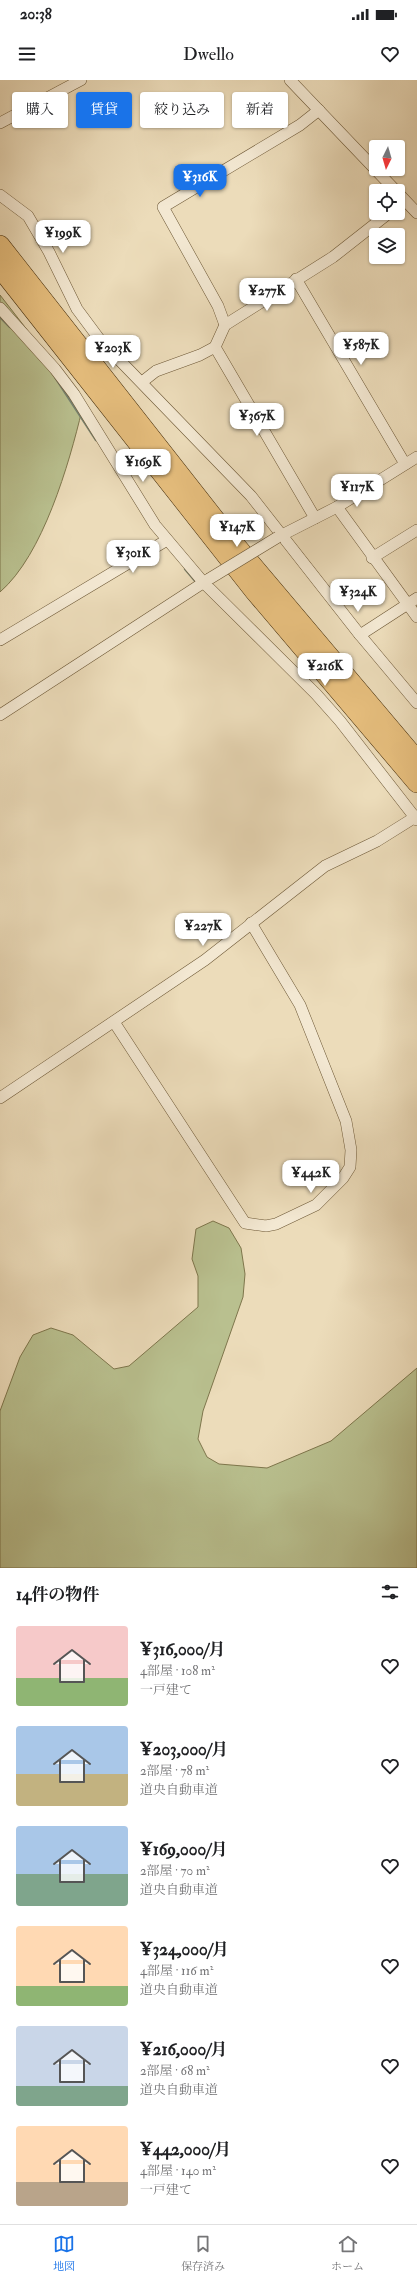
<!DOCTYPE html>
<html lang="ja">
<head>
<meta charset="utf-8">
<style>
	body { margin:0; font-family:"IM FELL Double Pica","Noto Serif JP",serif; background:#f2f2f2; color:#202124; height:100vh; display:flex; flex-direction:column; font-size:15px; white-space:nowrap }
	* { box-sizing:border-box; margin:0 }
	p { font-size:13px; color:#757577 }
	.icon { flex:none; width:22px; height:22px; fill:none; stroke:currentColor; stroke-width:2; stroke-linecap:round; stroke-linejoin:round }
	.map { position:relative; height:1488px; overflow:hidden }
	.details { display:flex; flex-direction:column; background:#fff; flex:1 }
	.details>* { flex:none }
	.banner { position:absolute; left:12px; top:12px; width:393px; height:36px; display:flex; gap:8px }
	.needle { width:26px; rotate:185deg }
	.tools { position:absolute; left:369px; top:60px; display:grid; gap:8px }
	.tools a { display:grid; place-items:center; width:36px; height:36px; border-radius:4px; background:#fff; box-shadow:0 1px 3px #0004; font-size:20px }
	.price { position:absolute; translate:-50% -34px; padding:0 9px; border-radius:8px; background:#fff; color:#222; font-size:13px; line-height:26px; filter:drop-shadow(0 1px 2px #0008) }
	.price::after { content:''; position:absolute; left:50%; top:24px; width:12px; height:9px; margin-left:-6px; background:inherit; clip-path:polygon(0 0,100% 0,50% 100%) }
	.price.selected { background:#1a73e8; color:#fff }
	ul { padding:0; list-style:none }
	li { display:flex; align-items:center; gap:12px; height:100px; padding:0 16px }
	li span { display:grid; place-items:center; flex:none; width:112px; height:80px; border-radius:4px; color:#555 }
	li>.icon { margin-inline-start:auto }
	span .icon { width:48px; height:48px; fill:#fffc; stroke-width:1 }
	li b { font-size:17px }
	h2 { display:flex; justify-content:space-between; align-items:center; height:48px; padding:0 16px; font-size:17px }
	.tag { padding:0 14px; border-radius:4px; background:#fff; box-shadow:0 1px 3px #0004; font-size:14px; line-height:36px }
	.tag.selected { background:#1a73e8; color:#fff }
	.status { display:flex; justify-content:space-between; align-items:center; height:28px; padding:0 20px; background:#fff; direction:ltr }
	.status svg { height:11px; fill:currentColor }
	header { display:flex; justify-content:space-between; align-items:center; height:52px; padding:0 16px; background:#fff; font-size:18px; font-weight:600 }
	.tabs { display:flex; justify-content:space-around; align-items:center; height:56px; border-top:1px solid #e0e0e0; background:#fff; font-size:11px; color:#757577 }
	.tabs a { display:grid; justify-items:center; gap:2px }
	.tabs .selected { color:#1a73e8 }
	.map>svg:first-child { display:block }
	.green { fill:#b9c08f; stroke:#7e764c }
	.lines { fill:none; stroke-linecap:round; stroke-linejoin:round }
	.stream { stroke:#76816f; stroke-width:2.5 }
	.minor-casing { stroke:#6c5735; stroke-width:12 }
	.motorway-casing { stroke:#422b09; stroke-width:20 }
	.minor { stroke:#f3e8d2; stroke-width:11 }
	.motorway { stroke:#e6be7d; stroke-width:19 }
	.minor-bridge-casing { stroke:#6c5735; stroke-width:12; stroke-linecap:butt }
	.minor-bridge { stroke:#f3e8d2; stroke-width:11 }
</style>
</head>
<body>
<div class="status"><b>20:38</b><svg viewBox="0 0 49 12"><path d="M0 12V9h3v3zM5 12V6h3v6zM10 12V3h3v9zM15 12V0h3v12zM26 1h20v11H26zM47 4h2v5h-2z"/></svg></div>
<header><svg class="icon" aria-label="menu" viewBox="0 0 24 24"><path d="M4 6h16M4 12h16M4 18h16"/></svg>Dwello<svg class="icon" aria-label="heart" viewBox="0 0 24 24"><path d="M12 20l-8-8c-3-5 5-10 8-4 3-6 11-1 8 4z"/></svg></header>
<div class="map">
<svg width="417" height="1488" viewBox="0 0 417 1488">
	<rect width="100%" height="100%" fill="#ecdcba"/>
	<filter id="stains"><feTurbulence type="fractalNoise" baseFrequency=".005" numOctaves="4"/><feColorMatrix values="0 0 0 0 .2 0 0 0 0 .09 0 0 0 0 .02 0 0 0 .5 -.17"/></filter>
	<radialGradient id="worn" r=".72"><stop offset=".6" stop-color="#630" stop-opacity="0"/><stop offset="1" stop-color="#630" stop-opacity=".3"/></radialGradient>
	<!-- green -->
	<g class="green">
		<path d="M0,215L63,296L82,330C69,384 43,475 0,512Z"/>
		<path d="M213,1141L229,1148L241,1168L245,1194L243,1217L203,1331L198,1359L207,1377L219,1384L267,1388L331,1361L417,1288V1488H0V1331L20,1277L33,1255L51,1248L73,1255L114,1289L129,1286L198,1227V1196L192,1179L196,1149Z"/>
	</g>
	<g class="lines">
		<!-- stream -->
		<g class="stream">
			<path d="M0,237L10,247"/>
			<path d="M55,297L96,360"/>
			<path d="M185,489L196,502"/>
		</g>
		<defs>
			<g id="minor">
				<path d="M290,0L396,111"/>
				<path d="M0,43L81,0"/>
				<path d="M398,113L417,133"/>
				<path d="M0,115L28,136L49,172L77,229L100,260L251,416L360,555L417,623"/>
				<path d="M296,199L405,384"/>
				<path d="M0,228L55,289L74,314L155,445L204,503L316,614L340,641L417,740"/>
				<path d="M225,245L218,226L163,127L300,45L319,30"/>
				<path d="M215,267L315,438"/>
				<path d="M142,302L156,291L200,275L215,267L225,245L333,177L389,133"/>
				<path d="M337,427L417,537"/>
				<path d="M278,457L337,427L417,377"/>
				<path d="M372,478L417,450"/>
				<path d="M360,555L417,518"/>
				<path d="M0,560L167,460"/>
				<path d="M0,635L209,499"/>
				<path d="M114,942L245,1143L266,1146L276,1144L316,1125L343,1098L350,1087L351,1070L346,1041L300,925L251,843"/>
				<path d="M0,1018L205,880L325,786L377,761L417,736"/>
			</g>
			<g id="motorway">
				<path d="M0,165L233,462L417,680"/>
				<path d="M0,188L255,512L417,703"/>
			</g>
		</defs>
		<!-- minor casing -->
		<use href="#minor" class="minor-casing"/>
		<!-- motorway casing -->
		<use href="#motorway" class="motorway-casing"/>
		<!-- minor -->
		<use href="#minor" class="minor"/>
		<!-- motorway -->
		<use href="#motorway" class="motorway"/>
		<defs>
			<path id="minor-bridge" d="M209,499L278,457"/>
		</defs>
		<!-- minor-bridge casing -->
		<use href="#minor-bridge" class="minor-bridge-casing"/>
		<!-- minor-bridge -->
		<use href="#minor-bridge" class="minor-bridge"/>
	</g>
	<rect width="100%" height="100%" filter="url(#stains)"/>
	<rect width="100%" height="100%" fill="url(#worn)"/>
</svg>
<div class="tools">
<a><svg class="needle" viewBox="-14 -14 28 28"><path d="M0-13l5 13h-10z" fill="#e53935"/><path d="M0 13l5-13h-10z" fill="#757577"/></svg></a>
<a><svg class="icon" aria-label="locate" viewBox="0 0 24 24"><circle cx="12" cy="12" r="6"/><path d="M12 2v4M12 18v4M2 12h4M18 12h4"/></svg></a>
<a><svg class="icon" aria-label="layers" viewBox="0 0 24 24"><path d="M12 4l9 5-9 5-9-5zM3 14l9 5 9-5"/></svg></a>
</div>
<b class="price selected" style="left:200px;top:118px">¥316K</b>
<b class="price" style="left:63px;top:174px">¥199K</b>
<b class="price" style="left:267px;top:232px">¥277K</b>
<b class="price" style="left:361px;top:286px">¥587K</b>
<b class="price" style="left:113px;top:289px">¥203K</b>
<b class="price" style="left:257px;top:357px">¥367K</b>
<b class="price" style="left:143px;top:403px">¥169K</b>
<b class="price" style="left:357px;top:428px">¥117K</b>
<b class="price" style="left:237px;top:468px">¥147K</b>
<b class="price" style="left:133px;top:494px">¥301K</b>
<b class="price" style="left:358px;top:533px">¥324K</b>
<b class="price" style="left:325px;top:607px">¥216K</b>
<b class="price" style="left:203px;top:867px">¥227K</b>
<b class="price" style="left:311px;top:1114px">¥442K</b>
<div class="banner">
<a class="tag">購入</a>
<a class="tag selected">賃貸</a>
<a class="tag">絞り込み</a>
<a class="tag">新着</a>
</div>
</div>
<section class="details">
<h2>14件の物件<svg class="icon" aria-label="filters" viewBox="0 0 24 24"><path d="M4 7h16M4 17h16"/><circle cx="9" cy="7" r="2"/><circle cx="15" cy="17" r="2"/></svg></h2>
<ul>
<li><span style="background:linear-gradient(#f6c9c9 65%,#8fb573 0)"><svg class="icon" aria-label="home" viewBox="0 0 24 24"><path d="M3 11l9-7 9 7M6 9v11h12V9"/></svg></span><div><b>¥316,000/月</b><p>4部屋 · 108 m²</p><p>一戸建て</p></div><svg class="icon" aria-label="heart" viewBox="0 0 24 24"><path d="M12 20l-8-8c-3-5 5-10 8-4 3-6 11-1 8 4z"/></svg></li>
<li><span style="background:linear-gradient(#a9c7e8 60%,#c2b280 0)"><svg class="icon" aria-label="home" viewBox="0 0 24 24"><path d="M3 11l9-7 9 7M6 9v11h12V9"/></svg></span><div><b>¥203,000/月</b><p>2部屋 · 78 m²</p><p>道央自動車道</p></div><svg class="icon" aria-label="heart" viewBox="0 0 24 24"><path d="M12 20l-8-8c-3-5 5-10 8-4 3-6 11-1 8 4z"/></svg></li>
<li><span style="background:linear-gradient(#a9c7e8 60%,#7fa58c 0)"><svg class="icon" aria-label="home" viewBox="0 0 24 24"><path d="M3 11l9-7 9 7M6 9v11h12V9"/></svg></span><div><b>¥169,000/月</b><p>2部屋 · 70 m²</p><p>道央自動車道</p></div><svg class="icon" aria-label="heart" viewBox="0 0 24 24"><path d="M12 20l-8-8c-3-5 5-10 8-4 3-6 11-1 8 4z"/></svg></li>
<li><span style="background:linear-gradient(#ffd9b3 75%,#8fb573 0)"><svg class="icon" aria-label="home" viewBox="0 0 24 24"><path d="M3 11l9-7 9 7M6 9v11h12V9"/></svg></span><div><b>¥324,000/月</b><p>4部屋 · 116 m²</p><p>道央自動車道</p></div><svg class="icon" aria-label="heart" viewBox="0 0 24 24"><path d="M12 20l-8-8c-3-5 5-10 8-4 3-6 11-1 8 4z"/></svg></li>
<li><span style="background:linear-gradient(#c9d6e8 75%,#7fa58c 0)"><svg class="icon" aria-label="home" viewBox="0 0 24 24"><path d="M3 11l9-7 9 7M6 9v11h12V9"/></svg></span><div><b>¥216,000/月</b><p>2部屋 · 68 m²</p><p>道央自動車道</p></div><svg class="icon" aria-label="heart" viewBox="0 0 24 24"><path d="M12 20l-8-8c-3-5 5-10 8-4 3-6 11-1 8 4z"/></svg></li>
<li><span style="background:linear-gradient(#ffd9b3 70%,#b9a48a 0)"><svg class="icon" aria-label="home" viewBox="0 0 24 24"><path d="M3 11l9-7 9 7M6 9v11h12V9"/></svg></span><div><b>¥442,000/月</b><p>4部屋 · 140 m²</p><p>一戸建て</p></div><svg class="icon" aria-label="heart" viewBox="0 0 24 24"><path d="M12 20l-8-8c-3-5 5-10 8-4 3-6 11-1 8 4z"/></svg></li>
</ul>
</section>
<nav class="tabs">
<a class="selected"><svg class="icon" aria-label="map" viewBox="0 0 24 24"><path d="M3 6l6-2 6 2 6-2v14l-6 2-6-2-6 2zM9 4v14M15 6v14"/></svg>地図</a>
<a><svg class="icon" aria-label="saved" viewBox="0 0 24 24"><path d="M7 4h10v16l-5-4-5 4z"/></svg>保存済み</a>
<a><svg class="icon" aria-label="home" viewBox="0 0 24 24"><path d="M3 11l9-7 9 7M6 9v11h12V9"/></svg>ホーム</a>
</nav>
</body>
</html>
